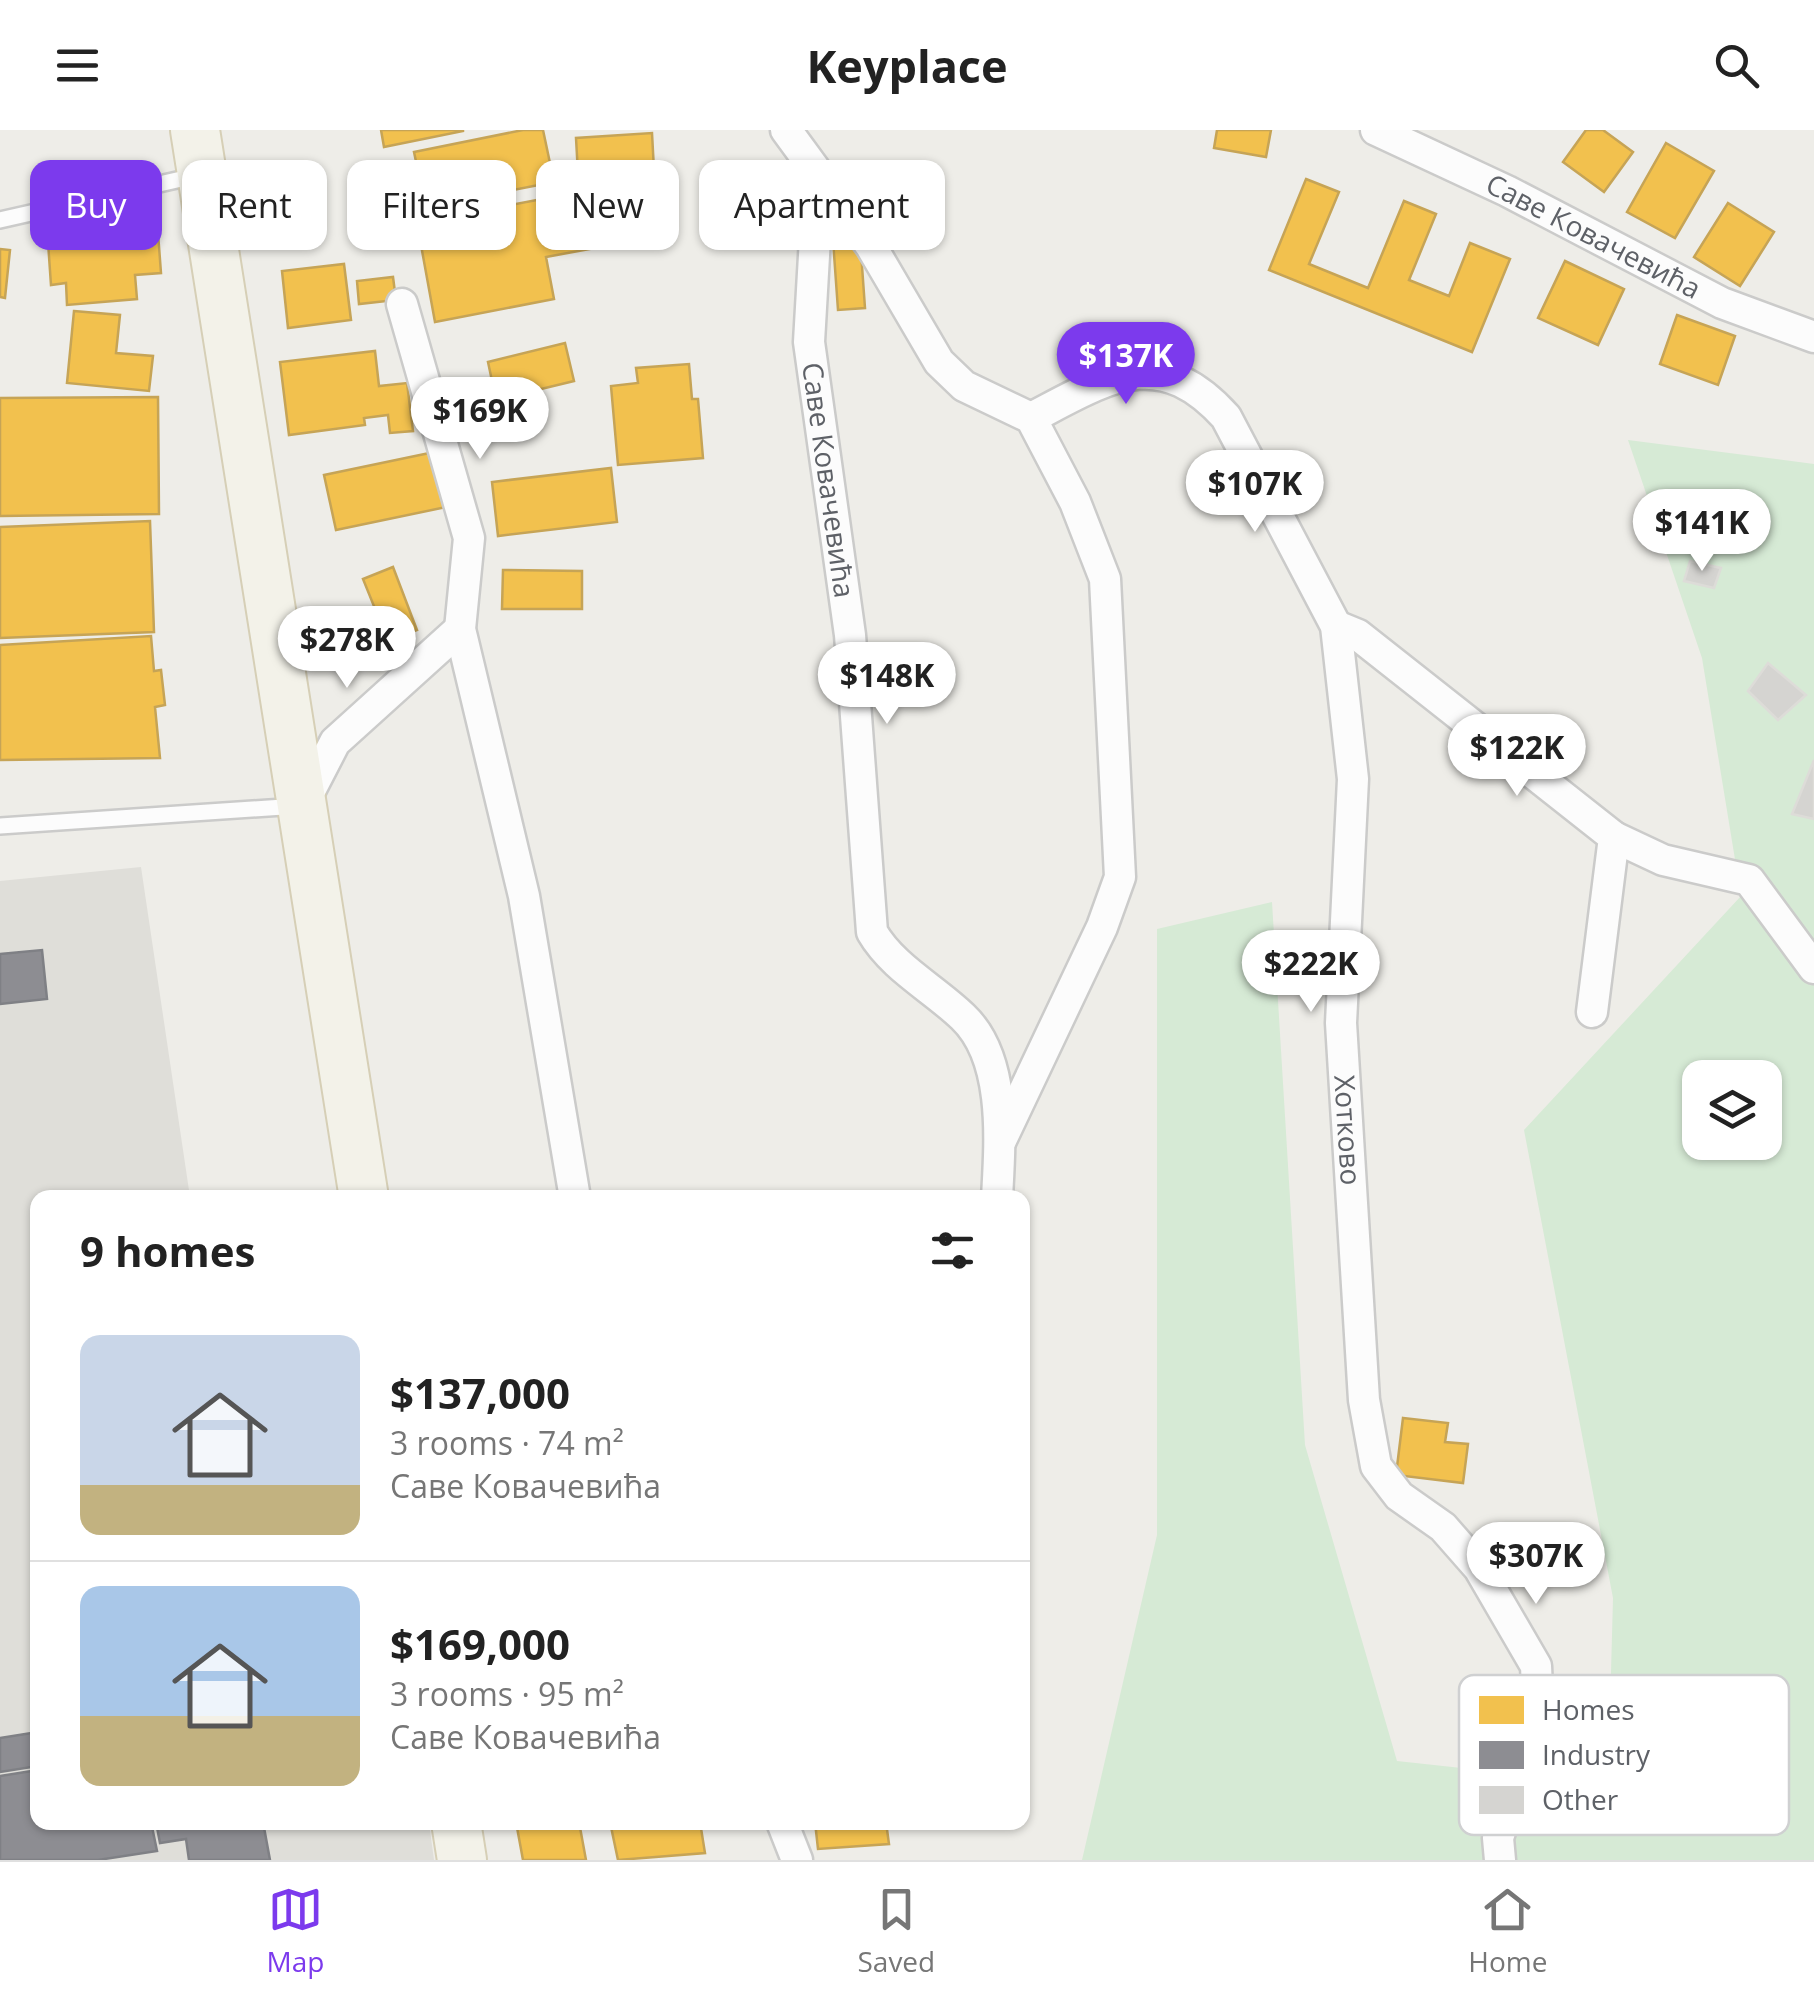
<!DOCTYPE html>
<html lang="en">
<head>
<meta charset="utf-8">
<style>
	body { margin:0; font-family:"Open Sans",sans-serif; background:#f6f6f6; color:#222; height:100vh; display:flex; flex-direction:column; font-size:38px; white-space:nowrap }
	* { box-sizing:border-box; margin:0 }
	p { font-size:32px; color:#767676 }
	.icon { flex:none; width:55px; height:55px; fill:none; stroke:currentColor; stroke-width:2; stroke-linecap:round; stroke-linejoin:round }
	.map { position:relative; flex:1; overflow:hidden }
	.panel { position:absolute; left:30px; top:1060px; width:1000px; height:640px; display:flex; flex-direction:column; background:#fff; border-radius:20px; box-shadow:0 2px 8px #0004 }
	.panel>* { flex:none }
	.banner { position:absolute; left:30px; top:30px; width:1000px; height:90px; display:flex; gap:20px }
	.fabs { position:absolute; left:1682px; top:930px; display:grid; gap:20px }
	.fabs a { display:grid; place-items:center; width:100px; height:100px; border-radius:20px; background:#fff; box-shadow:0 2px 8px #0004; font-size:50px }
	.price { position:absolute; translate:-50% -85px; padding:0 22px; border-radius:35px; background:#fff; color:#222; font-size:32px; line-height:65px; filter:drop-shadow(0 2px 5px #0008) }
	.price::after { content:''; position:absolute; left:50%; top:60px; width:30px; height:22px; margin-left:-15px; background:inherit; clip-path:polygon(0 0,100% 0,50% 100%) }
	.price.on { background:#7c3aed; color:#fff }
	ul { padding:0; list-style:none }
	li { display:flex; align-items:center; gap:30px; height:250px; padding:0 50px }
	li+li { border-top:2px solid #e0e0e0 }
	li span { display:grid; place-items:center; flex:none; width:280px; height:200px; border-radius:20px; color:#555 }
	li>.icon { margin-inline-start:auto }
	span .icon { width:120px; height:120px; fill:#fffc; stroke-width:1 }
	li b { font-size:42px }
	h2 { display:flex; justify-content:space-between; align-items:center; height:120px; padding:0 50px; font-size:42px }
	.pill { padding:0 35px; border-radius:20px; background:#fff; box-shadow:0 2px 8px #0004; font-size:35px; line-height:90px }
	.pill.on { background:#7c3aed; color:#fff }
	header { display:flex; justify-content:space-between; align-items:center; height:130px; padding:0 50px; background:#fff; font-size:45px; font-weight:700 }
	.dock { display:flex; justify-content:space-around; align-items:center; height:140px; border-top:2px solid #e0e0e0; background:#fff; font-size:28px; color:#767676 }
	.dock a { display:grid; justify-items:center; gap:5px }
	.dock .on { color:#7c3aed }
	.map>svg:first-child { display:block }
	.industrial { fill:#dfded9 }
	.green { fill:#d6ead5; fill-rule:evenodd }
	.homes { fill:#f2c14e; stroke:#c6a456; stroke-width:2.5 }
	.industry { fill:#8d8d92; stroke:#7f8085; stroke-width:2.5 }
	.building { fill:#d5d4d1; stroke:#dddcd8; stroke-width:2.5 }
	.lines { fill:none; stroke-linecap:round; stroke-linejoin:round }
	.lane-casing { stroke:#cbcbca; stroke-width:20 }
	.street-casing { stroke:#cbcbca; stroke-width:35 }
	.primary-casing { stroke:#d6cfb6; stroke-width:52 }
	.lane { stroke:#fcfcfc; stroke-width:15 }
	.street { stroke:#fcfcfc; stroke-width:30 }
	.primary { stroke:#f3f2e9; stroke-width:48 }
	.labels { text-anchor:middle; stroke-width:10; stroke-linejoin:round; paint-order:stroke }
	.street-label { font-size:28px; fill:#5e6167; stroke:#fff }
	.key { fill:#fff; stroke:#cfd0d1; stroke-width:2.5 }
	.key-label { font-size:28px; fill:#5e6167 }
</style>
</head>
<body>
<header><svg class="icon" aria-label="menu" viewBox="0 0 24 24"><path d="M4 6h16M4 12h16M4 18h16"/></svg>Keyplace<svg class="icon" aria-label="search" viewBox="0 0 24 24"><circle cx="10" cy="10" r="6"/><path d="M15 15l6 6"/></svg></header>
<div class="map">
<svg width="1814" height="1730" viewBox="0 0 1814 1730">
	<rect width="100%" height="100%" fill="#eeede8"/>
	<!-- industrial -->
	<path class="industrial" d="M141,737L190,1067L38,1068V1692L429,1693L434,1730H0V751Z"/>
	<!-- green -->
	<path class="green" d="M1628,310L1814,334V1730H1082L1157,1405V799L1272,772L1305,1315L1397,1631L1608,1654L1613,1468L1524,1000L1741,766L1702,528ZM1700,948H1765V1012H1700Z"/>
	<!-- homes -->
	<g class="homes">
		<path d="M381,0H463V1L384,17Z"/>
		<path d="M523,0H543L554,52L488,65L484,43L421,55L414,22Z"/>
		<path d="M1217,0H1271L1266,27L1214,18Z"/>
		<path d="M1586,0H1603L1633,22L1604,62L1563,32Z"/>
		<path d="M652,3L654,40L578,44L576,8Z"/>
		<path d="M1666,13L1714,41L1675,108L1627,82Z"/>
		<path d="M750,47L803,57L793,111L740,101Z"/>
		<path d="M1306,49L1339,62L1309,134L1368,158L1404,71L1436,84L1409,150L1449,166L1470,113L1510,129L1472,222L1269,140Z"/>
		<path d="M584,61L595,118L546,127L554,169L435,192L417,93Z"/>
		<path d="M1728,73L1774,102L1740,156L1694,127Z"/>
		<path d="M158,103L161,143L135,145L137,169L67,175L66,153L51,155L48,112Z"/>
		<path d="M860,108L865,178L838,180L833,110Z"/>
		<path d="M0,119L10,120L5,168L0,167Z"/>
		<path d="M1565,131L1624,159L1598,215L1538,188Z"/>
		<path d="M344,134L351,190L288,198L282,141Z"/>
		<path d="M393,147L396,170L359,174L357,151Z"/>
		<path d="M74,181L120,185L116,223L153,226L149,261L67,253Z"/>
		<path d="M1677,185L1735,206L1718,255L1660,234Z"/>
		<path d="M565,213L574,251L496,270L488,232Z"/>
		<path d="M375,221L379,256L407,253L413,301L390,303L388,285L364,288L365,295L289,305L280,232Z"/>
		<path d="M689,234L692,269H698L703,328L618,335L611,256L638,253L636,238Z"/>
		<path d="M158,267L159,384L0,386V268Z"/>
		<path d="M439,321L451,376L336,400L324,345Z"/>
		<path d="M611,338L617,392L498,406L492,352Z"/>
		<path d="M150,391L154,502L0,508V397Z"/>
		<path d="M393,437L417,500L388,511L363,449Z"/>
		<path d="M503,440L582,441V479H502Z"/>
		<path d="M151,506L154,541L161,540L165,575L155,577L160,628L0,630V515Z"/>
		<path d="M1403,1288L1448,1293L1445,1312L1468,1314L1463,1353L1396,1345Z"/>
		<path d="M516,1692H579L586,1730H523Z"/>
		<path d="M610,1692H700L705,1723L618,1730Z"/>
		<path d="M815,1692H886L889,1714L818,1719Z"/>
	</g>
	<!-- industry -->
	<g class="industry">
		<path d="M42,820L47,869L0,874V824Z"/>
		<path d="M38,1602V1636L0,1642V1608Z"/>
		<path d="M38,1640V1692H151L157,1721L98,1730H0V1646Z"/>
		<path d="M156,1692H263L270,1730H189L186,1709L160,1713Z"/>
	</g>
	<!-- building -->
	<g class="building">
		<path d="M1690,431L1721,438L1714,458L1684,451Z"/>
		<path d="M1768,533L1806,565L1778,590L1748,561Z"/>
		<path d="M1814,630V689L1792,684Z"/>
	</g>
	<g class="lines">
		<defs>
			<g id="lane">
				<path d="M0,90L199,45"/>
				<path d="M0,696L298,676"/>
			</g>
			<g id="street">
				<path d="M786,0L871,116L939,232L964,256L1031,288L1075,372L1105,449L1120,747L1102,797L1001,1010"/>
				<path id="s1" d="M1376,0L1507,61L1722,173L1814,207"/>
				<path id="s2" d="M835,66L816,91L809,212L850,505L872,802C893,838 933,858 963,887C1007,929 1000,1012 997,1068"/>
				<path d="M402,174L469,408L460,499L524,766L575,1068"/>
				<path id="s3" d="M1031,288C1106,249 1158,212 1226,287L1336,496L1353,649L1341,893L1364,1270L1376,1336L1399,1366L1443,1397L1479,1438L1536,1536L1538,1580L1498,1708L1500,1730"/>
				<path d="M1336,496L1358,505L1614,707L1592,882"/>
				<path d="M302,676L335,612L460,499"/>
				<path d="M1614,707L1663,730L1749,750L1814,838"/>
				<path d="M782,1692L797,1730"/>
			</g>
			<g id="primary">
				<path d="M195,0L364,1068"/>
				<path d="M456,1692L462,1730"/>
			</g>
		</defs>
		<!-- lane casing -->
		<use href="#lane" class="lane-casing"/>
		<!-- street casing -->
		<use href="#street" class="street-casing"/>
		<!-- primary casing -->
		<use href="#primary" class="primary-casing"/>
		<!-- lane -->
		<use href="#lane" class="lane"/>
		<!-- street -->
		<use href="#street" class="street"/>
		<!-- primary -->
		<use href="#primary" class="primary"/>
	</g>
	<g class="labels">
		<!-- street labels -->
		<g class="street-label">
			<text dy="10" stroke="none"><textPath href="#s1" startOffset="242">Саве Ковачевића</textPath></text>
			<text dy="10" stroke="none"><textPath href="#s2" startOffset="292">Саве Ковачевића</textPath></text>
			<text dy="10" stroke="none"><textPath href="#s3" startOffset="960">Хотково</textPath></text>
		</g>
	</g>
	<!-- legend -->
	<rect x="1459" y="1545" width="330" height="160" rx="15" class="key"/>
	<rect x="1479" y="1566" width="45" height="28" fill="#f2c14e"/>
	<rect x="1479" y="1611" width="45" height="28" fill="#8d8d92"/>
	<rect x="1479" y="1656" width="45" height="28" fill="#d5d4d1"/>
	<g class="key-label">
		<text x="1542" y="1590">Homes</text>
		<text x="1542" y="1635">Industry</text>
		<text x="1542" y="1680">Other</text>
	</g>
</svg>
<div class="fabs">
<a><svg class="icon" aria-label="layers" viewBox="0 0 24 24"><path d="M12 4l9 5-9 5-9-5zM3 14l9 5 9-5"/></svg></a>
</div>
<b class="price on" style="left:1126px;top:277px">$137K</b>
<b class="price" style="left:480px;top:332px">$169K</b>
<b class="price" style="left:1255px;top:405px">$107K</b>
<b class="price" style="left:1702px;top:444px">$141K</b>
<b class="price" style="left:347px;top:561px">$278K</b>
<b class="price" style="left:887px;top:597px">$148K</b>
<b class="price" style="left:1517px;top:669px">$122K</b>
<b class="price" style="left:1311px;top:885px">$222K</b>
<b class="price" style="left:1536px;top:1477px">$307K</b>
<div class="banner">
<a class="pill on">Buy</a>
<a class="pill">Rent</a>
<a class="pill">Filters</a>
<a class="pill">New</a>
<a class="pill">Apartment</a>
</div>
<section class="panel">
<h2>9 homes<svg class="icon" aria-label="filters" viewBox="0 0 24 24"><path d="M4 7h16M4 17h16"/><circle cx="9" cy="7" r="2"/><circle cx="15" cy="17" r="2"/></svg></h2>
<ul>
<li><span style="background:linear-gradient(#c9d6e8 75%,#c2b280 0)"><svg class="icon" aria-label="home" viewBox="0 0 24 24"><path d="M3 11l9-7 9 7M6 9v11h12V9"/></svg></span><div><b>$137,000</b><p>3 rooms · 74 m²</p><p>Саве Ковачевића</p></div></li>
<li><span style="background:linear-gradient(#a9c7e8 65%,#c2b280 0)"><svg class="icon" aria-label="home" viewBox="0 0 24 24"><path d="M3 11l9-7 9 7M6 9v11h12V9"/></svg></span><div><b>$169,000</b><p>3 rooms · 95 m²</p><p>Саве Ковачевића</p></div></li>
</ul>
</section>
</div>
<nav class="dock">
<a class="on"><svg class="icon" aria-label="map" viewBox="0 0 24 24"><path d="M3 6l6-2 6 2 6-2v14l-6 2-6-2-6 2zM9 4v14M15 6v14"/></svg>Map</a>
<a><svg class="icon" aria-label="saved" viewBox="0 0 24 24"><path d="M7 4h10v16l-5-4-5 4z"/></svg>Saved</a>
<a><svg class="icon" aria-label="home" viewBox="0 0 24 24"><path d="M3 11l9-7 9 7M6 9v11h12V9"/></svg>Home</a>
</nav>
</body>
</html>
